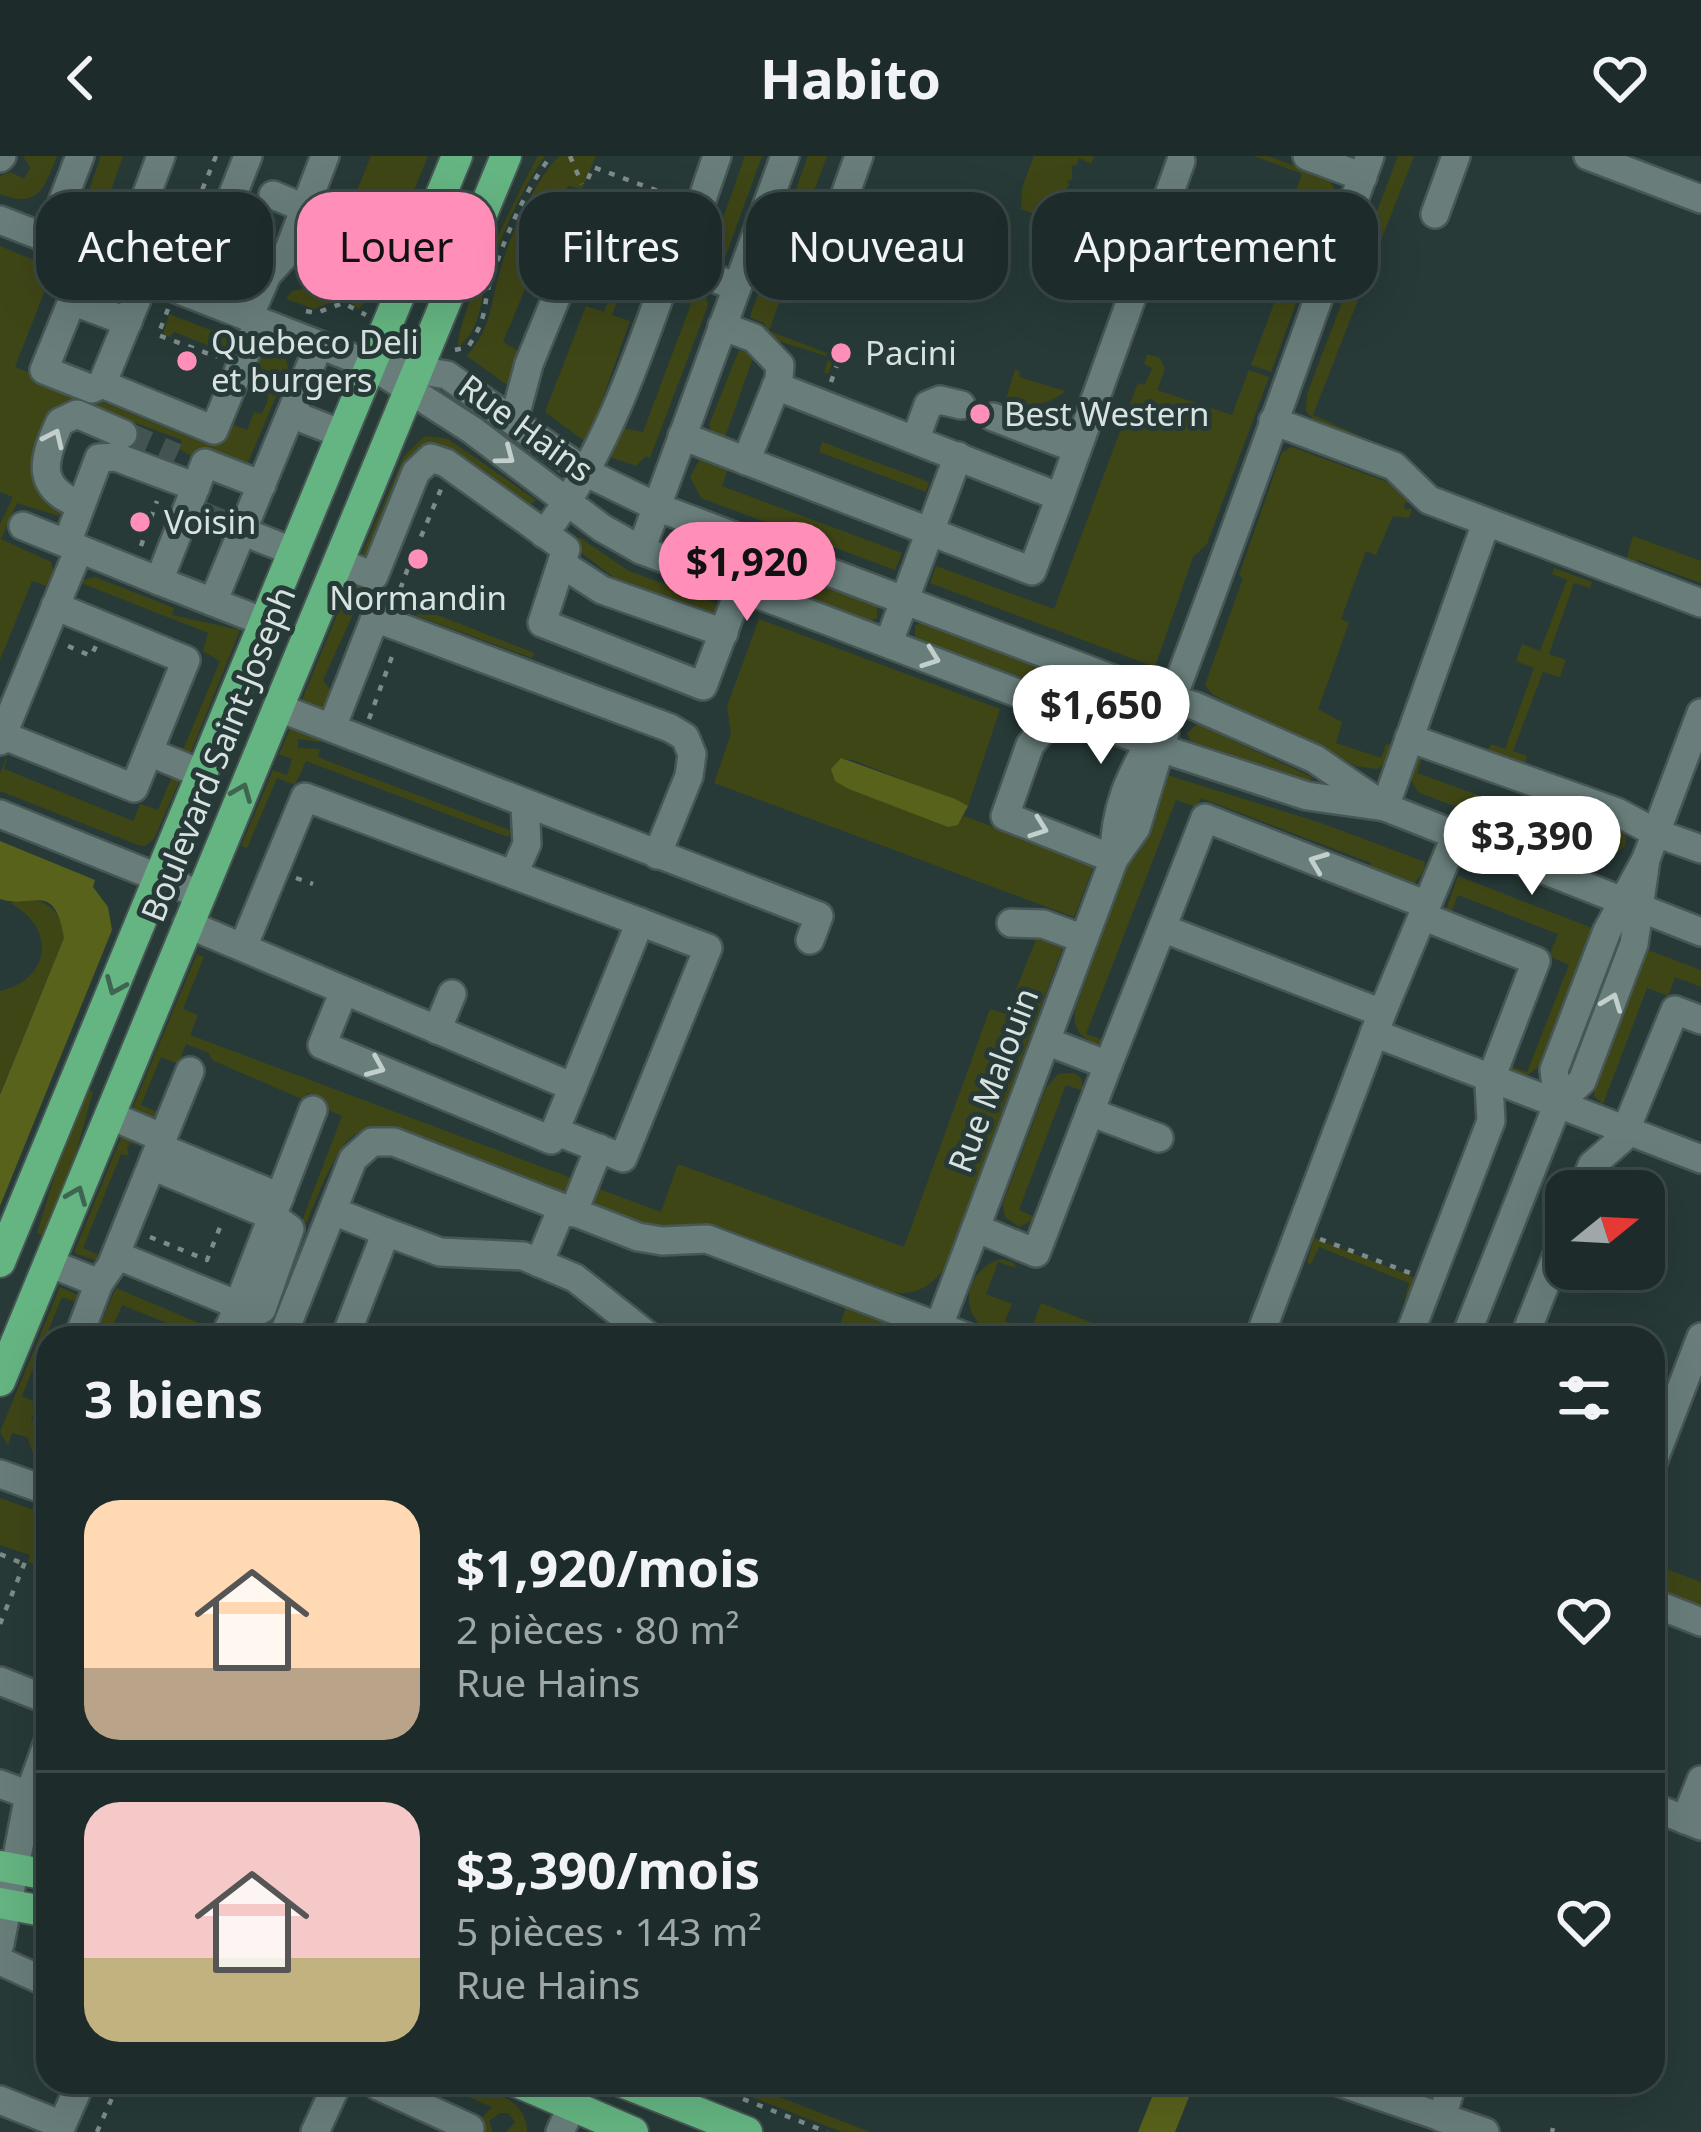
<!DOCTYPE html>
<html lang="fr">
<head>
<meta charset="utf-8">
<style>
	body { margin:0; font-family:"Noto Sans",sans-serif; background:#2a3836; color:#f1f3f6; height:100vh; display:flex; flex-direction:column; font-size:45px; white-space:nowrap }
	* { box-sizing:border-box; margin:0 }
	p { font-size:39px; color:#a0a7a8 }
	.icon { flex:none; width:66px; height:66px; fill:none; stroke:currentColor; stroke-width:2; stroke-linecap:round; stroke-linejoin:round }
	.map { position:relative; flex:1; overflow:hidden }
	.drawer { position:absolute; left:36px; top:1170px; width:1629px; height:768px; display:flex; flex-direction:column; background:#1d2c2a; border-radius:36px; box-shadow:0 12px 48px #0002,0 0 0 3px #3b4847 }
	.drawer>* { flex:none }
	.guide { position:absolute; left:36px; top:36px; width:1629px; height:108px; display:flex; gap:24px }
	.needle { width:78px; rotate:72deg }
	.buttons { position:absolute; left:1545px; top:1014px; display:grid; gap:24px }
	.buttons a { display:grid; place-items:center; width:120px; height:120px; border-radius:24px; background:#1d2c2a; box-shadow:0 12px 48px #0002,0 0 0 3px #3b4847; font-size:60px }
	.price { position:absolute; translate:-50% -102px; padding:0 27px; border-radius:42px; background:#fff; color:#222; font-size:39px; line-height:78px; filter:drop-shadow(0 3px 6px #0008) }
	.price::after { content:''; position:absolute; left:50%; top:72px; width:36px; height:27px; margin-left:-18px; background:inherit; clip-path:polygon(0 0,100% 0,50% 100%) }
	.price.current { background:#ff8eb9; color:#111 }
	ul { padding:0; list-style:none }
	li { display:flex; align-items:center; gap:36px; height:300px; padding:0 48px }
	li+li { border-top:3px solid #3b4847 }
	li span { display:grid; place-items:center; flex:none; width:336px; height:240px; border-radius:36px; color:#555 }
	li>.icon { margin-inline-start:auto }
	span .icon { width:144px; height:144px; fill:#fffc; stroke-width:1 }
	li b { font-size:51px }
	h2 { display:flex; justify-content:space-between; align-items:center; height:144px; padding:0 48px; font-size:51px }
	.pill { padding:0 42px; border-radius:36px; background:#1d2c2a; box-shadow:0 12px 48px #0002,0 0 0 3px #3b4847; font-size:42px; line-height:108px }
	.pill.current { background:#ff8eb9; color:#111 }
	header { display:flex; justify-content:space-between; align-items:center; height:156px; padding:0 48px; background:#1d2c2a; font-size:54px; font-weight:700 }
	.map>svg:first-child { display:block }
	.green { fill:#3f4616 }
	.forest { fill:#58621b }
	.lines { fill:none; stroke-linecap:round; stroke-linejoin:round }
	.minor-tunnel { stroke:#425351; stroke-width:27; stroke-dasharray:27 14; stroke-linecap:butt }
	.minor-casing { stroke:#475755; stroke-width:32 }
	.major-casing { stroke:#475755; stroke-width:34 }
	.path { stroke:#7d8c8a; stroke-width:4.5; stroke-dasharray:6 9; stroke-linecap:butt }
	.minor { stroke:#697e7b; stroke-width:27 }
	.major { stroke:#65b582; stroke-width:30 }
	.oneway { stroke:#c2cfcd }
	.oneway2 { stroke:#3d6552 }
	.poi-dot { fill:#ff8eb9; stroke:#273a38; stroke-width:4.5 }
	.labels { text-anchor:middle; stroke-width:10; stroke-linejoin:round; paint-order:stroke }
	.poi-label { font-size:33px; fill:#d8e3e1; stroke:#273a38; text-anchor:start }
	.street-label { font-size:33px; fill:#d8e3e1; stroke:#273a38 }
</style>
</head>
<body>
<header><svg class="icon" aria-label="back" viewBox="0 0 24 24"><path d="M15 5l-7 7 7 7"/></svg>Habito<svg class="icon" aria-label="heart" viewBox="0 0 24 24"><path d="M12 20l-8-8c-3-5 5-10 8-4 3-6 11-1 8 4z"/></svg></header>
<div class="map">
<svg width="1701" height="1976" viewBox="0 0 1701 1976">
	<rect width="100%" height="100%" fill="#273a38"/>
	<!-- green -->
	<g class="green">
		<path d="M23,0H57C44,32 39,53 0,38V20L11,16L24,23L30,12Z"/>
		<path d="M101,0H123L107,46L101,44L98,54L109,59L112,53L123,57L116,84L92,73L83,51Z"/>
		<path d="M371,0H428L371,140L358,153L345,141L314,153L286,143L292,135L306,132L311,122L327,127L329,120L316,114L327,110Z"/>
		<path d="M538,0H545C521,34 504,74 490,113C479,141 484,171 458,191C457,157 519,35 538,0Z"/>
		<path d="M559,0H596L582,33L568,30L503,186L521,197L510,231L467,200C489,173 488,162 496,130C506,87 529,33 559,0Z"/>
		<path d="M745,0H762L726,99L717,104L705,100L699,92L713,90Z"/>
		<path d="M808,0H827L806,57L810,60L769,175L835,200L828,218L824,217L829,201L769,182L764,167L751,162V157Z"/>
		<path d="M1034,0H1094L1091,8L1079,2L1076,10L1072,9V23L1066,26L1070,28L1061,39L1065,41L1063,47L1058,46L1056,52L1060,53L1052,65L1021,53L1022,32Z"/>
		<path d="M1254,0H1268L1330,23L1336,38L1271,216L1251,209L1312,46L1294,40L1302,18Z"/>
		<path d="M1398,0H1414L1313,259L1371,285L1313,263L1306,255L1307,238Z"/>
		<path d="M0,90L126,142L121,152L49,124L15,211L207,288L212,279L226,284L233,269L247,274L254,256L262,258L269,241L262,238L269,218L249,209L256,192L286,203L288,212L246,311L194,301L179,293L182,284L79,246L60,250C45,266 26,301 37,322C42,333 54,344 62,354L59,360L17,347L1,383L51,406L54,420L50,431L32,425L0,504V368L13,341L0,336Z"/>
		<path d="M620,113L628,115L612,159L630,165L587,287L545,256L586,150L604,156Z"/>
		<path d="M686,136L706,142L708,149L650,302L646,300L636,310L610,301L622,272L643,276L691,148L684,145Z"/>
		<path d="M169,158L242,186L232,207L225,204L227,197L174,176L170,181L163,178Z"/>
		<path d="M739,194L754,199L725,281L712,277L709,269Z"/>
		<path d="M1147,198L1160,202L1165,213L1157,234L1232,259L1249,214L1269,221L1207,388L1193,401L1155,511L930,427L936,410L1054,453L1138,227L1145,229L1152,212L1144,208Z"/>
		<path d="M1015,213L1020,216L1019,221L1065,235C1050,250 1024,250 1004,250Z"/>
		<path d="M425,280L448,283L536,344L526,351L518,349L443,290L427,288L410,301L367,404L360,403L404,300Z"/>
		<path d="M822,286L929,326L926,336L819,296Z"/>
		<path d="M1292,291L1390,327L1410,346L1404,347L1405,353H1412L1409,362L1393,360L1376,399L1366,395L1341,463L1349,467L1318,553L1342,566L1336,587L1381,602L1386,588L1392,589L1386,607L1377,613L1356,610L1213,539L1205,529L1243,422L1239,419L1282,296Z"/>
		<path d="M700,303L728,313L722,330L902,397L895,414L701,342L690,321Z"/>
		<path d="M689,378L877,449V462L869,466L679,394L677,381Z"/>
		<path d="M1633,380L1701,405V427L1638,404L1635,408L1626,405Z"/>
		<path d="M579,381L629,415L721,449L716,463L620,426L579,395L576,388Z"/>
		<path d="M1554,412L1592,426L1590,432L1574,427L1549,498L1566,504L1560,521L1543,516L1513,595L1527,600L1525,608L1488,594L1491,588L1505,593L1534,512L1516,505L1522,488L1540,495L1567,424L1552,418Z"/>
		<path d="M95,421L174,452L172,459L240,474L190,598L168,589L184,592L220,505L203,495L208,477L81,427L71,442L79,425Z"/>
		<path d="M351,425L534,497L532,502L379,446H373L368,453L360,443L323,524L336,541L328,555L301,546Z"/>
		<path d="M759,463L1000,553L968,650L853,604L840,603L832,613L835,625L948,671L958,669L964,660L1094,709L1074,761L714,627L731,578L727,550Z"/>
		<path d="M925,466L1134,545L1137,555L1128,561L915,482V469Z"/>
		<path d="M1197,568L1314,622L1308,625L1191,585L1187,577Z"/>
		<path d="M291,571L322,583L321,586L298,583V592L320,593L318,600L325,604L512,675L508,681L306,605L295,629L277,622L247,692L241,690L273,614L287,619L292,603L279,598Z"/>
		<path d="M8,597L4,613L133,665L140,648L158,654L171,623L158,614L180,623L154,683L145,690L138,689L0,635V618Z"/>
		<path d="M1416,599L1422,603L1417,617L1603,684L1608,670L1616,671L1626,679L1625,690L1612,701L1587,702L1418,636L1410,622Z"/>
		<path d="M1167,619L1321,667L1425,706L1424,715L1413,729L1369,717L1371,707L1201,642L1197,651L1176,644L1086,878L1104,884L1097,888C1080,881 1073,874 1075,854L1127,711L1140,695Z"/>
		<path d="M1458,720L1592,772L1542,908L1528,919L1510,914V910L1527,916L1569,809L1549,800L1558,778L1458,739L1451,757L1446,754Z"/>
		<path d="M32,742C55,751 60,757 64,782L0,938V835C52,823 56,771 10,747Z"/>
		<path d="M1040,774L1066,783L944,1113C930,1131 914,1140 892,1136L712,1068C697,1065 688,1072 673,1073C645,1074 614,1056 588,1046L594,1031L661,1056L678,1008L904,1091L990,853L1006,858Z"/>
		<path d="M1648,794L1701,814V831L1675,821L1668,840L1647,832L1603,948L1594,940L1596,924Z"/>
		<path d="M197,798L204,801L183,853L198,859L190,879L574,1023L568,1039L394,972C377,970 363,971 350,982C323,1007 280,1141 264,1182H243L263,1167L342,960L324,952L326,943L307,937L304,944L212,904L209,897L186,888L178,908L161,901L141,949L159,957L156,965L131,956Z"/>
		<path d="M1074,917L1081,922L1084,935L1066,929L1019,1054L1037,1062L1019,1071L1005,1061L1003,1047L1046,932L1058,918Z"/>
		<path d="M86,934L93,936L73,1007L44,1080L37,1077L62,996Z"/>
		<path d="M122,979L139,992L130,987L127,992L129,1000L121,998L83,1092L98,1099V1105L74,1097Z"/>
		<path d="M1314,1082L1418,1123L1410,1144L1404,1146L1409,1127L1319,1091L1311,1108L1307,1107Z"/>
		<path d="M1002,1103L1014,1107L1016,1112L998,1106L986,1138L1012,1148L1005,1165L1031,1175L1041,1147L1131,1182H1008C999,1178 988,1175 980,1168C956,1144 974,1109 1002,1103Z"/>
		<path d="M60,1131L80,1140L78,1147L62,1141L22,1240L37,1247L31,1264L48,1270L42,1276L48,1284V1303L33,1297L27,1281L12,1277L8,1289L0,1276Z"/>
		<path d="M116,1132L199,1167L194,1178L122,1149L112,1173L100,1169Z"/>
		<path d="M846,1151L927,1182L892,1171L888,1182H856L838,1175Z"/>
		<path d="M0,1342L48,1359V1414L28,1406L30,1399L0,1389Z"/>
		<path d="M1653,1408L1701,1426V1451L1653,1433Z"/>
		<path d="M433,1926C464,1926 528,1934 527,1976H506L515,1966L508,1957H500L489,1965L493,1976H484L480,1964L492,1951Z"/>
		<path d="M713,1926H741L870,1976H842Z"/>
	</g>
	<!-- forest -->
	<g class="forest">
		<path d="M841,602L955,643L968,650L958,669L948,671L849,633L835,625L831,613Z"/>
		<path d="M0,685L95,724L93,731L108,751L112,774L0,1050V939L64,782C54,723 33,754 0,743Z"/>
		<path d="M1158,1926H1195L1175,1976H1138Z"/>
	</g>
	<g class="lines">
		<!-- minor-tunnel -->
		<g class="minor-tunnel">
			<path d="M123,278L176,301"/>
			<path d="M200,358L227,369"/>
		</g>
		<defs>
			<g id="minor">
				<path d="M1307,0L1363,21"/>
				<path d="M1588,0L1701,43"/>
				<path d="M0,2L2,0"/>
				<path d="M273,39L304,52"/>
				<path d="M1435,58L1456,0"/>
				<path d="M0,64L371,209L472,274L602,372L641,394L1178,598L1307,640L1385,651"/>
				<path d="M835,67L859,0"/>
				<path d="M150,72L136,67L161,0"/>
				<path d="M48,83L80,0"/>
				<path d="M680,83L692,73L717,0"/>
				<path d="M210,96L248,0"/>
				<path d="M671,106L737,131"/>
				<path d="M131,115L150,72L267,119"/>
				<path d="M146,121L102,228L214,274L259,165"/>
				<path d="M249,161L267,119L288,96L325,0"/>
				<path d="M722,170L754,182L780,209L779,223L746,305"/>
				<path d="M397,211L447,219L587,317L657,351L1147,536L1195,550L1315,603L1385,651L1701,776"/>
				<path d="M102,228L92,233L44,214L72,145L128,166"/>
				<path d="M291,258L342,278"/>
				<path d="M993,261L1077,293"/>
				<path d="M514,264L529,208L594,49L680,83C642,187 612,290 544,378"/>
				<path d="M1273,265L1394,310L1429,344L1701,447"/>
				<path d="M682,280L1032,415L1060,341L776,230"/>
				<path d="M916,282L928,249L940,244L961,249"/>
				<path d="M1060,341L1181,5"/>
				<path d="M81,349C34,332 43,303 60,266L77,258L123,278"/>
				<path d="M23,370L159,425"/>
				<path d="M229,370L292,395"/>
				<path d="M67,387L99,302L116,301L196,331"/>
				<path d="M641,394L785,0"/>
				<path d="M337,406L374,420L416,316L431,302L446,307L566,393L542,467L703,530L740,432"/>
				<path d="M562,408L602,434L724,477"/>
				<path d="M213,446L159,425L205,307L262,329"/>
				<path d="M264,466L213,446L319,189"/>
				<path d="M889,486L958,300"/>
				<path d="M1051,547L1040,577L1030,589L1005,660L1114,703"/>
				<path d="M277,551L819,760L810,784"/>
				<path d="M332,571L375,462L670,572L685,581L692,598L689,620L657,699"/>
				<path d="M2,579L134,632L186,504L55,450"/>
				<path d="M1409,582L1617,656L1656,677L1701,693"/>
				<path d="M0,585L79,393"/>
				<path d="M149,596L202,618"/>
				<path d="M1385,651L1486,367"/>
				<path d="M0,658L199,738"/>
				<path d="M1114,703C1114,622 1154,593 1179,525C1245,351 1306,175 1370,0"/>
				<path d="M514,717L527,688L525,649"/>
				<path d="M1011,767L1043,768L1084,783"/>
				<path d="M187,768L573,931L551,984L322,889L344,835"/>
				<path d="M1162,772L1205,662L1427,749"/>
				<path d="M243,791L305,641L640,766L573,931"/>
				<path d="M437,874L452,838"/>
				<path d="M1374,877L1701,1003"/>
				<path d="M1108,909L1162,772L1382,857"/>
				<path d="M1558,947L1554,914L1607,775L1646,703L1701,557"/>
				<path d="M1090,956L1159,982"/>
				<path d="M109,959L163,982"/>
				<path d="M555,975L623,1002L708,792L640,766"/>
				<path d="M159,991L190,915"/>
				<path d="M152,1010L272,1060L290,1073L262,1153L229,1171"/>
				<path d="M1582,1035L1592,1009L1622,983L1675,854L1701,864"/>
				<path d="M333,1055L386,1076L345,1182"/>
				<path d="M573,1057L599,992"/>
				<path d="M976,1072L1036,1097L1108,909L1046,885"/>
				<path d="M386,1076L440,1096L523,1100L575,1122L651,1182"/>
				<path d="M116,1099L238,1149"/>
				<path d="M49,1107L99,1127L78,1182"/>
				<path d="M539,1107L562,1052"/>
				<path d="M99,1127L111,1110L159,991L280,1041"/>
				<path d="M939,1170L1114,703L1136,672L1165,576"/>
				<path d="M227,1178L313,954"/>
				<path d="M282,1182L353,1003L372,986H394L638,1081L662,1085L707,1083L969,1182"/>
				<path d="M1259,1182L1382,857L1456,679"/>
				<path d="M1408,1182L1491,965L1489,928L1536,805L1422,760"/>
				<path d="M1465,1182L1558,947L1582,925L1634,788L1646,703"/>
				<path d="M1524,1182L1566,1076"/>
				<path d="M1653,1306L1701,1181"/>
				<path d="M0,1318L48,1335"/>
				<path d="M1653,1447L1701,1466"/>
				<path d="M0,1525L48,1544"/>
				<path d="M0,1628L29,1639L0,1788"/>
				<path d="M29,1639L48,1586"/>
				<path d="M1653,1651L1701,1670"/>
				<path d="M1685,1664L1701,1624"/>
				<path d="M0,1805L48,1827"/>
				<path d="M380,1926L378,1930L470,1972L469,1976"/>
				<path d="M1339,1926L1485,1976"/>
				<path d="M0,1944L62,1969L81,1926"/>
				<path d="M1442,1962L1451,1931"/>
				<path d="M315,1976L338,1926"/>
				<path d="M560,1976L583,1926"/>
			</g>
			<g id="major">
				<path d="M0,1106L457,0"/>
				<path d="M0,1225L506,0"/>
				<path d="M0,1710L48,1719"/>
				<path d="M0,1747L48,1756"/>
				<path d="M517,1926L633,1976"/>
				<path d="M622,1926L747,1976"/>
			</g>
		</defs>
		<!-- minor casing -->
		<use href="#minor" class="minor-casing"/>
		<!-- major casing -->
		<use href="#major" class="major-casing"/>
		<!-- path -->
		<g class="path">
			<path d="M570,0L582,28"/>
			<path d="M588,23L593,11L677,42"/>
			<path d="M191,61L216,0"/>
			<path d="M168,153L158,179L217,201"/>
			<path d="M306,155L316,157L343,147L366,159"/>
			<path d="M455,194L468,191C490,158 481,152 492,120C506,79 525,34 551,0"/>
			<path d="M831,226L837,209"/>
			<path d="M141,390L157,345"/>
			<path d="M419,395L418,388L441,333"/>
			<path d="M392,441L397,442L408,412L413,410"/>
			<path d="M68,490L91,500L96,490"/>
			<path d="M369,563L394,495"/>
			<path d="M296,722L313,728"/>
			<path d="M150,1081L207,1104L222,1066"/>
			<path d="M1320,1083L1410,1117"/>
			<path d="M1552,1173L1576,1182"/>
			<path d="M0,1398L24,1408"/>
			<path d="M0,1468L27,1401"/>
			<path d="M743,1943L827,1976"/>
			<path d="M97,1976L119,1926"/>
			<path d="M1552,1976L1553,1972"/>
		</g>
		<!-- minor -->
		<use href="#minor" class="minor"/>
		<!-- major -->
		<use href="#major" class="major"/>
	</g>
	<!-- one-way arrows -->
	<defs><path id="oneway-chevron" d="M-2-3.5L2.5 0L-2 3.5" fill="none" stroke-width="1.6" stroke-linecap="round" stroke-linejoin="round" transform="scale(3)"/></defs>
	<g class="oneway">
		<use href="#oneway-chevron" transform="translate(54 282) rotate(-65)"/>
		<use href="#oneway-chevron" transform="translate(506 300) rotate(37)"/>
		<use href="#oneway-chevron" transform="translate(931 502) rotate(20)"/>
		<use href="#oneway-chevron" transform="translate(1039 672) rotate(20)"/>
		<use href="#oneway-chevron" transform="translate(1318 706) rotate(-159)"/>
		<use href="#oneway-chevron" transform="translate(1612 846) rotate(-69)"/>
		<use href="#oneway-chevron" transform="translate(376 911) rotate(23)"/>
	</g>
	<g class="oneway2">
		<use href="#oneway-chevron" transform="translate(242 636) rotate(-68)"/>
		<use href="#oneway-chevron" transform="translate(115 830) rotate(113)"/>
		<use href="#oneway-chevron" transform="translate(77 1039) rotate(-68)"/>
	</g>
	<!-- markers -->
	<g class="poi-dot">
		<circle cx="841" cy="197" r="12"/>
		<circle cx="187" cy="205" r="12"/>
		<circle cx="980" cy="258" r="12"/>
		<circle cx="140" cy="366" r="12"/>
		<circle cx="418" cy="403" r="12"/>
	</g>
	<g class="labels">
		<!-- poi labels -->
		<g class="poi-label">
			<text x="211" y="198">Quebeco Deli<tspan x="211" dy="38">et burgers</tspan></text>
			<text x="865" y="209">Pacini</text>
			<text x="1004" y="270">Best Western</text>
			<text x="164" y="378">Voisin</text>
			<text x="418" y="454" text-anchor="middle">Normandin</text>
		</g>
		<!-- street labels -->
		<g class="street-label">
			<text transform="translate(526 272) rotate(36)" y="12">Rue Hains</text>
			<text transform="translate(218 598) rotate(-68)" y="12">Boulevard Saint-Joseph</text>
			<text transform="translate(993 924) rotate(-69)" y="12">Rue Malouin</text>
		</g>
	</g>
</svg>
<div class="buttons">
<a><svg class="needle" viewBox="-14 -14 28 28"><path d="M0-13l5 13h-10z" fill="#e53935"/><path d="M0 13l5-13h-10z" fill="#a0a7a8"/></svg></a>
</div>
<b class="price current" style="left:747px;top:468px">$1,920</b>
<b class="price" style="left:1101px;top:611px">$1,650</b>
<b class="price" style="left:1532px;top:742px">$3,390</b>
<div class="guide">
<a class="pill">Acheter</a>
<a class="pill current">Louer</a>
<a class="pill">Filtres</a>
<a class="pill">Nouveau</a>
<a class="pill">Appartement</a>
</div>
<section class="drawer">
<h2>3 biens<svg class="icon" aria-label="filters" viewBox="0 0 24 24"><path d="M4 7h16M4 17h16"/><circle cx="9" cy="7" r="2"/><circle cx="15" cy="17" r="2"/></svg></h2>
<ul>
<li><span style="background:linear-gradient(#ffd9b3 70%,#b9a48a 0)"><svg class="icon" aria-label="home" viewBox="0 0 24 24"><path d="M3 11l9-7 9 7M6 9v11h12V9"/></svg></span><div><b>$1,920/mois</b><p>2 pièces · 80 m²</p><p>Rue Hains</p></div><svg class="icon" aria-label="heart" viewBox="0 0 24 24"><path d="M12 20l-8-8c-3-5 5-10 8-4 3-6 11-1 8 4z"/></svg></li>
<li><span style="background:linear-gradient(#f6c9c9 65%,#c2b280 0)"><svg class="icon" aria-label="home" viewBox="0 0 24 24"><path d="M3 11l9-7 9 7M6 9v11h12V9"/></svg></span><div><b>$3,390/mois</b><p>5 pièces · 143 m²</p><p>Rue Hains</p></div><svg class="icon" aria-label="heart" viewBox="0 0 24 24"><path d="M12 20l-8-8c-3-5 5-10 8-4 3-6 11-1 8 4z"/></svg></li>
</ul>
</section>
</div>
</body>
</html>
